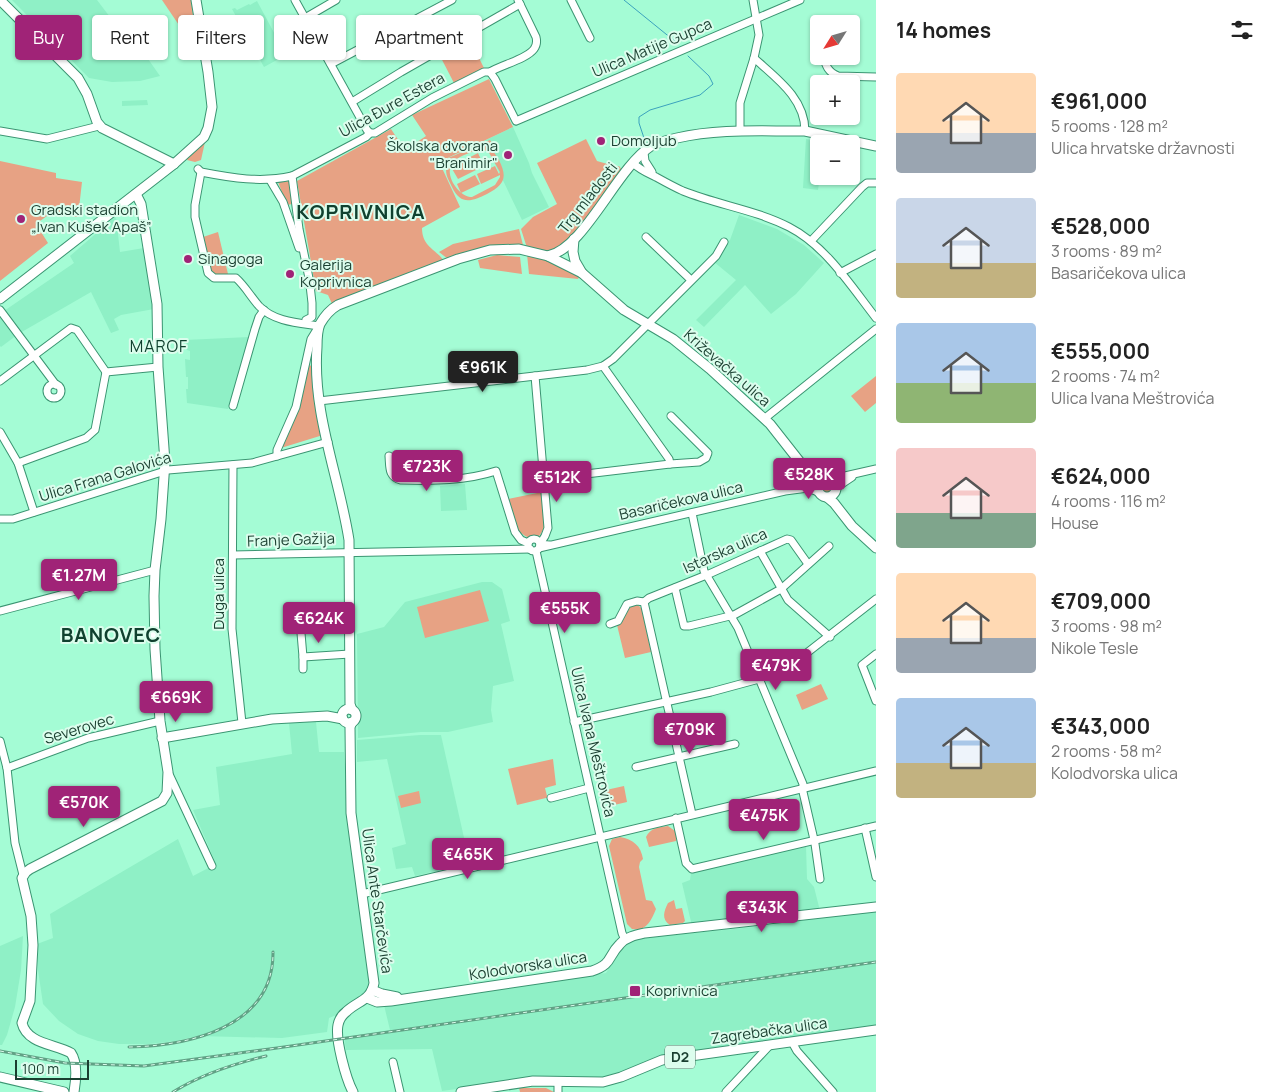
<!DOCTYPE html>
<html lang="en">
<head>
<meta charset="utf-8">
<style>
	body { margin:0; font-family:Manrope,sans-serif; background:#f2f2f2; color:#222; height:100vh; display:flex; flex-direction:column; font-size:19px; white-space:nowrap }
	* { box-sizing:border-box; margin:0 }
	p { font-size:16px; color:#767676 }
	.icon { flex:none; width:28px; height:28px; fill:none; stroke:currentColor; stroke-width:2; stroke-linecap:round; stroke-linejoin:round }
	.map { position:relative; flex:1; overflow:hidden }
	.details { display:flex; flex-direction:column; background:#fff; width:400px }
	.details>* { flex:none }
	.top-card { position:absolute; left:15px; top:15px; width:475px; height:45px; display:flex; gap:10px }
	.needle { width:32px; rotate:233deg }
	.buttons { position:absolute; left:810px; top:15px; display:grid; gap:10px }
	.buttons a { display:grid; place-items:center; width:50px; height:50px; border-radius:5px; background:#fff; box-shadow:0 1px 4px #0004; font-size:25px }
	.scale { position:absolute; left:15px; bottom:12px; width:74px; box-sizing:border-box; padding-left:5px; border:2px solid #1a3f30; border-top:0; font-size:14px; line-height:18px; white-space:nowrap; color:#1a3f30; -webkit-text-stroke:4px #dcfded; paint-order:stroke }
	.price { position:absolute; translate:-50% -42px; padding:0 11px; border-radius:5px; background:#a02377; color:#fff; font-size:16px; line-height:32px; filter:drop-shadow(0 1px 2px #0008) }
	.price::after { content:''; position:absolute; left:50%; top:30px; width:15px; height:11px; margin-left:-8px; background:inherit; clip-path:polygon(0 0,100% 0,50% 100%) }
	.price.active { background:#222; color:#fff }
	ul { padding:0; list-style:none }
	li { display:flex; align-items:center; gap:15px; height:125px; padding:0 20px }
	li span { display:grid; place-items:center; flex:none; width:140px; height:100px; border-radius:5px; color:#555 }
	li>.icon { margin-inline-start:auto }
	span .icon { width:60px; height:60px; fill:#fffc; stroke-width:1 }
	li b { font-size:21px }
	h2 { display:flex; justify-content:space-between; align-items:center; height:60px; padding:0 20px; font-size:21px }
	.pill { padding:0 18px; border-radius:5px; background:#fff; box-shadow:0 1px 4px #0004; font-size:18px; line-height:45px }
	.pill.active { background:#a02377; color:#fff }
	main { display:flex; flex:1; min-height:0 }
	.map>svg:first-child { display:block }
	.built { fill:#8ff0c6 }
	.green { fill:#e7a284; fill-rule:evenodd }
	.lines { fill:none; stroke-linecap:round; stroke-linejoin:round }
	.stream { stroke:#3ba2bd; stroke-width:1 }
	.minor-casing { stroke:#3b9572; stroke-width:9 }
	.major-casing { stroke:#3b9572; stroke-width:11 }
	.minor { stroke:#fff; stroke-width:7 }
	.major { stroke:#fff; stroke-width:9 }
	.rail-casing { stroke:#61a185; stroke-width:3 }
	.rail { stroke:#dcfded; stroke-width:1; stroke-dasharray:4; stroke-linecap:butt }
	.poi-dot { fill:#a02377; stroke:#dcfded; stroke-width:2 }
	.labels { text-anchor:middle; stroke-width:4; stroke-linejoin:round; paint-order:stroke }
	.shield { fill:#dcfded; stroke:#547869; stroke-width:1 }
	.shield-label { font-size:14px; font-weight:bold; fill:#1a3f30 }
	.street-label { font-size:15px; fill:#1a3f30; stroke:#dcfded }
	.poi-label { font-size:15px; fill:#1a3f30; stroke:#dcfded; text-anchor:start }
	.neighbourhood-label { font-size:16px; letter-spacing:1px; fill:#10412f; stroke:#dcfded }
	.district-label { font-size:20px; font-weight:bold; letter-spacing:1px; fill:#10412f; stroke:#dcfded }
</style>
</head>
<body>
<main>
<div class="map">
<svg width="876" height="1092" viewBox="0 0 876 1092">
	<rect width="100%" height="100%" fill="#a4fcd5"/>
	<!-- built -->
	<g class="built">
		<path d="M12,0H97L113,21L120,19L160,76L140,81L112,82L89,78Z"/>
		<path d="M257,1L286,55L264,67L232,9L235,8L237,10L249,4L250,5Z"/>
		<path d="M147,100L148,105L122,106V101Z"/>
		<path d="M513,127L529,163L532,173L549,207L522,220L484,141Z"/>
		<path d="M806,139L821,141V144H819L820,176L818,190L803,188Z"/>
		<path d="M739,215L777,229L804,245L824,263L796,294L771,314L745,285L704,327L696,320L736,280L714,262L726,242L730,240Z"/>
		<path d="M115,217L119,224H122L123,233L118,234L120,252L144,248L154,309L121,315L114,319L119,330L111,333L91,292L20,333L4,311L74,263L70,256Z"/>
		<path d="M0,313L17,335L1,347L0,346Z"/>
		<path d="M249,337L228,409L187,403L186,389H188V377H186L185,359L190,360V351L187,350L185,340Z"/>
		<path d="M465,484L467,510L441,511L440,486Z"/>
		<path d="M482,582H492L502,589L510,621L501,624L514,681L493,686L491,710L493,722L448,732H421L358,738L357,634L384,627L405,602Z"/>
		<path d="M316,722L319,752H344L347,797L363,935L369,977L368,987L361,997L339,1014L329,1018L327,1032L282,1038L198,1036L175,1041L149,1044H119L98,1041L78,1034L59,1021L43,1004L38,970L37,944L53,938L50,914L178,839L193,876L216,864L193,810L220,805L216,767L292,754L289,723Z"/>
		<path d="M420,735H441L469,860L466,864L415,876L412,867L396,869L392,848L406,844L387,759L357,762V740Z"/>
		<path d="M806,846L807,879L814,887L820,911L692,926L682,883L690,880L692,866Z"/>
		<path d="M876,910V1027L783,1038L660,1057L609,1078L549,1076L442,1091L432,1049L346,1050L344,1037L390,1030L384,1005L606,973L620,950L631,941L642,938L755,927Z"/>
		<path d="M23,936L21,970L15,1007L7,1035L2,1045H0V946Z"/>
	</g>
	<!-- green -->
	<g class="green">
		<path d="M162,0H191L195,31V42L187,37Z"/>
		<path d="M469,38L484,68L454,83L439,54Z"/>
		<path d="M489,79L513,127L439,162L490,140L492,143L486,146C493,149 495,154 499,160C508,178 504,185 487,194C472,201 461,206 452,187C449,180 444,174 447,165L442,168L460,207L422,228C422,247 436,249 444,261L333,306L328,295L316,291L297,181L391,129L405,150L426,136L412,115ZM477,150L488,151L500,172L499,174L495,166L477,174L481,184L500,175V177L495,185L472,197C459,197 444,175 452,164C456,157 469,153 477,150Z"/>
		<path d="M586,139L597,161L611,165L615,167L619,166L622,170C609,188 574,240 557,250C548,255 537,250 527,248L521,229L533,217L557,204L537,163Z"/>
		<path d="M205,142L201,160L195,162L187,160L188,157Z"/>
		<path d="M478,153L484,166L458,179L451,167Z"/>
		<path d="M0,161L56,173V178L82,182L78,217L51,213L36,224L48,243L0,281Z"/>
		<path d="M475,175L480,184L461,193L457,184Z"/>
		<path d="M289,181L292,204L287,205L278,182Z"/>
		<path d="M519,229L523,245L486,246L448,259L439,252L453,244Z"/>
		<path d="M218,232L228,274L217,275L210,270L203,237Z"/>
		<path d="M527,254L553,261L580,275L578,279L529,274Z"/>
		<path d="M497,255L520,257L522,274L480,268L478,260Z"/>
		<path d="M308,365L312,366L323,435L281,448Z"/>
		<path d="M876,376V403L865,412L851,396Z"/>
		<circle cx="827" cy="489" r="7"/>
		<path d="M542,492C543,507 550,526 538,537L535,536L529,538C513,531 512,515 508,499Z"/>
		<path d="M480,590L489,621L425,638L417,607Z"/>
		<path d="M637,604L642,609L651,652L625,658L617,625L626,608Z"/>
		<path d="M821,684L828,699L802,710L796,695Z"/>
		<path d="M553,759L556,785L545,788L547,796L550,797L517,805L508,769Z"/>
		<path d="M624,786L627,802L610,806L606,790Z"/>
		<path d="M419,791L421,803L401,808L398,796Z"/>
		<path d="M668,826L675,831L677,836L676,841L649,847L646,837C650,828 659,827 668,826Z"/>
		<path d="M620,837C633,839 641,846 643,859L640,862L639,867L646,900L652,901L656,909C651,921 646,932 632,929L627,924L609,846L612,839Z"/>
		<path d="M674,900L676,909L682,908L685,921L683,923L670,925C661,919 664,911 668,903Z"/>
		<path d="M519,1088H546L554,1092H520Z"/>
	</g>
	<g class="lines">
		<!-- stream -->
		<g class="stream">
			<path d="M624,0L677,43"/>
			<path d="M645,141L639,123V117L650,110L700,95L713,84L709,76L688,56"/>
		</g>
		<defs>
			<g id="minor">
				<path d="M295,0L367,130L370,133"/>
				<path d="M571,0L590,38"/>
				<path d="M305,18L336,0"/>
				<path d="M818,41L819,43"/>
				<path d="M823,56C826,66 828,72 838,76L876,77"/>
				<path d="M754,58C776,78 805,98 805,131"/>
				<path d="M331,64L452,0"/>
				<path d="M490,72L495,79L516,121L800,0"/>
				<path d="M352,102L401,72L520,4"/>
				<path d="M0,131L47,139L99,126"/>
				<path d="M740,131V103L754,58L759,35L753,0"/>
				<path d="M644,153L645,161L652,172"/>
				<path d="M633,163C640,170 648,173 656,177C665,182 674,187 683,191C718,205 756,210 789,227C826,246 851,286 876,318"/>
				<path d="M198,169L201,172C232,178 261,183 292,176L299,229L311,288"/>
				<path d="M201,172L195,205V217L208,273L214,278H236C245,286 251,297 259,306C274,322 299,323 319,326L311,339L296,407L277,450V456"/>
				<path d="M292,176L366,137L370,133H375L432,98L484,72H490C501,65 527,59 534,49C537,45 537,41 536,37L518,0"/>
				<path d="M270,180L283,202L299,248"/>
				<path d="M646,237L691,280"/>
				<path d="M811,241L862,187L867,183H876"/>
				<path d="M840,273L876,254"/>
				<path d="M0,310L56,385"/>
				<path d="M306,320L312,317V303L310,285"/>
				<path d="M106,372L158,367"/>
				<path d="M535,376L548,528L545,536L540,544L549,545"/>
				<path d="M0,381L71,328L77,330L106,372"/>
				<circle cx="54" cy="391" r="7"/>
				<path d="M319,401L587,370L603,366L613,359L716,256L724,242"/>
				<path d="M233,406L255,329L259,317L264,310"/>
				<path d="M764,419L876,329"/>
				<path d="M0,432L18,463L34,512"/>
				<path d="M389,456C390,467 388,477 401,480C434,481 465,481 496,471L515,532L521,540L528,543"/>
				<path d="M18,463L86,438L95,430L106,372"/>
				<path d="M670,464L699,462L706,458L708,453L671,416"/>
				<path d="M233,465L232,629L242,723"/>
				<path d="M544,479L670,464L669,459L603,366"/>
				<path d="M834,481L845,476L876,469"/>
				<path d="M837,487L852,477"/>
				<path d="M692,513L704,571L738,628L803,784V792L815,844L820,879"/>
				<path d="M0,519H13L168,470L252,463L328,442"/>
				<circle cx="534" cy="545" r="6"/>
				<path d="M539,548L785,491L808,488L818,492"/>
				<path d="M536,551L622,933L625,940"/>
				<path d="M760,551L788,600L830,637"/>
				<path d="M233,555L530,549"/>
				<path d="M675,588L684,626H689L734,615L781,589L829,546"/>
				<path d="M644,602L649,598L709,574L787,539L791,540L808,564"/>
				<path d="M0,611L155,570"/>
				<path d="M300,621L303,657L350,654"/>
				<path d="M610,624L618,621L627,604L637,601L644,602L692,814"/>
				<path d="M876,654L862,665L876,701"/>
				<path d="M303,657V669"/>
				<path d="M574,722L711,692L759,679L799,659L876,599"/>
				<path d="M0,741L7,768L15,843L23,875"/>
				<path d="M636,767L735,744"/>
				<path d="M7,768L88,738L160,721"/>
				<path d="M168,772L212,866"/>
				<path d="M551,798L589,788"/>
				<path d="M676,818L686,863L692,869L876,826"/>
				<path d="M865,828L876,877"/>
				<path d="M362,894L876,771"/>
				<path d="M792,1042L797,1051L833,1092"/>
				<path d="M393,1062L400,1092"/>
				<path d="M558,1081V1092"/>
				<path d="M726,1092L770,1045"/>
			</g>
			<g id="major">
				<path d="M0,0L78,78L87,94L97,122L102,128L174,164"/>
				<path d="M574,239L573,252L575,261L582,273L624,310L673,339L710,369L770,424L818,485"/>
				<path d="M548,256C585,248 616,169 651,146C659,142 668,140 677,138C716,129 755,131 794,131H805L876,146"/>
				<path d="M0,299L174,164L204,137L208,128L212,107L208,72L196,0"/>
				<circle cx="827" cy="488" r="9"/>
				<path d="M801,485L805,476L803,467"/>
				<path d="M828,498L834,503L852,526L876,548"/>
				<circle cx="349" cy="716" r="7"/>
				<path d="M352,710L350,704L349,540C339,476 312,413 317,347C317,340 317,331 320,324C324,317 331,309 338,305L458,259L490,250L519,249L548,256L582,273"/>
				<path d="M352,722L350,727L351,813L374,983C371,1001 357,1001 346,1012C342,1015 339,1020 338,1025C335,1039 346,1079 353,1092"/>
				<path d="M162,738L272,719L327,716L343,719"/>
				<path d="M372,990L382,994L397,997"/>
				<path d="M367,998L377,1002L391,1001L592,971C613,964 607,957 620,944C626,937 636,935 645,933L876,907"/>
				<path d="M0,1077L64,1092"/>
				<path d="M74,1092C76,1080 78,1063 71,1053C55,1044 27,1044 22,1023L30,1001L33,945L31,916L22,878L26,872L30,869L162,801L167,793L168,772L160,721L155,649L154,596L155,570L161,519L165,462L158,367L157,304L141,204L136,194"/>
				<path d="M461,1092L533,1081L603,1082L621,1077L662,1060L876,1030"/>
			</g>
		</defs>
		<!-- minor casing -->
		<use href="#minor" class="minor-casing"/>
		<!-- major casing -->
		<use href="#major" class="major-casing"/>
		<!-- minor -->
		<use href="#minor" class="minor"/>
		<!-- major -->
		<use href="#major" class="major"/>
		<defs>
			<g id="rail">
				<path d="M129,1047C187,1046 274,1028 273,952"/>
				<path d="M0,1051L65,1063L144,1066L277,1048L876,962"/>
				<path d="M173,1092C202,1074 233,1064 266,1056"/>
			</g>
		</defs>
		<!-- rail casing -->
		<use href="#rail" class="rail-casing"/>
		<!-- rail -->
		<use href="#rail" class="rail"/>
	</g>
	<!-- markers -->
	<g class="poi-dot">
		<circle cx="601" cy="141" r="5"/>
		<circle cx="508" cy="155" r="5"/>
		<circle cx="21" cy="219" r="5"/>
		<circle cx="188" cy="259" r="5"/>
		<circle cx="290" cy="274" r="5"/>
		<rect x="629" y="985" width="12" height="12" rx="2.5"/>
	</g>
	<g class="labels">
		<!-- shield labels -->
		<rect class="shield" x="665" y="1045.5" width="30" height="23" rx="4"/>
		<g class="shield-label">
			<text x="680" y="1062">D2</text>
		</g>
		<!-- street labels -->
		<g class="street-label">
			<text transform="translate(652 48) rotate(-23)" y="5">Ulica Matije Gupca</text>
			<text transform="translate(392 105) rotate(-29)" y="5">Ulica Đure Estera</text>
			<text transform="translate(588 198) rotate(-52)" y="5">Trg mladosti</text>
			<text transform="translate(727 368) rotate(41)" y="5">Križevačka ulica</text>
			<text transform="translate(105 477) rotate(-17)" y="5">Ulica Frana Galovića</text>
			<text transform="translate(681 501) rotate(-13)" y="5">Basaričekova ulica</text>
			<text transform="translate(291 540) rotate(-2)" y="5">Franje Gažija</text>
			<text transform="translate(725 551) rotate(-24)" y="5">Istarska ulica</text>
			<text transform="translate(219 594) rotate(-90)" y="5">Duga ulica</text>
			<text transform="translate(79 729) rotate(-17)" y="5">Severovec</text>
			<text transform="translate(593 742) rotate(77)" y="5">Ulica Ivana Meštrovića</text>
			<text transform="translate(377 901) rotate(82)" y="5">Ulica Ante Starčevića</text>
			<text transform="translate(528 966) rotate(-9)" y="5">Kolodvorska ulica</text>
			<text transform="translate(769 1031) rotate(-8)" y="5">Zagrebačka ulica</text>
		</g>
		<!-- poi labels -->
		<g class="poi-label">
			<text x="611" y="146">Domoljub</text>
			<text x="498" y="151" text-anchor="end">Školska dvorana<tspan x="498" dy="17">"Branimir"</tspan></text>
			<text x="31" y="215">Gradski stadion<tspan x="31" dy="17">„Ivan Kušek Apaš”</tspan></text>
			<text x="198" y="264">Sinagoga</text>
			<text x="300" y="270">Galerija<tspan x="300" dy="17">Koprivnica</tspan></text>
			<text x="646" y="996">Koprivnica</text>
		</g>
		<!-- neighbourhood labels -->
		<g class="neighbourhood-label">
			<text x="159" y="352">MAROF</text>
		</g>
		<!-- district labels -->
		<g class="district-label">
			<text x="361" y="219">KOPRIVNICA</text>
			<text x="111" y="642">BANOVEC</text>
		</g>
	</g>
</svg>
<div class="buttons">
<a><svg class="needle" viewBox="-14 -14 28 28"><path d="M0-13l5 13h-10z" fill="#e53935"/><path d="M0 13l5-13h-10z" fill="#767676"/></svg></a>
<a>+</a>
<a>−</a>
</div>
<div class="scale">100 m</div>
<b class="price active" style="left:483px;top:393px">€961K</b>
<b class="price" style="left:427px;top:492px">€723K</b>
<b class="price" style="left:809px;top:500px">€528K</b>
<b class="price" style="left:557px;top:503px">€512K</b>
<b class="price" style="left:79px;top:601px">€1.27M</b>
<b class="price" style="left:565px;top:634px">€555K</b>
<b class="price" style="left:319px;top:644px">€624K</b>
<b class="price" style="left:776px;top:691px">€479K</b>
<b class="price" style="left:176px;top:723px">€669K</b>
<b class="price" style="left:690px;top:755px">€709K</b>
<b class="price" style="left:84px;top:828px">€570K</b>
<b class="price" style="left:764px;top:841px">€475K</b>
<b class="price" style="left:468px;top:880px">€465K</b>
<b class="price" style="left:762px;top:933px">€343K</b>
<div class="top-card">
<a class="pill active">Buy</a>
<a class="pill">Rent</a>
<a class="pill">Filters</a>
<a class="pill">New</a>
<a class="pill">Apartment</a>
</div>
</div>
<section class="details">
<h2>14 homes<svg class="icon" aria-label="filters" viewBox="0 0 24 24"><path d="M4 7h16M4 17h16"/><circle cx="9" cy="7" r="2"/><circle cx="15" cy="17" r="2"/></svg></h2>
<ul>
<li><span style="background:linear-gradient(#ffd9b3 60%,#9aa5b1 0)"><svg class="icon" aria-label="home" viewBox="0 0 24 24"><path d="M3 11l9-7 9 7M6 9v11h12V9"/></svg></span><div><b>€961,000</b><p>5 rooms · 128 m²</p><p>Ulica hrvatske državnosti</p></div></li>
<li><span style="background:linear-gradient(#c9d6e8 65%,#c2b280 0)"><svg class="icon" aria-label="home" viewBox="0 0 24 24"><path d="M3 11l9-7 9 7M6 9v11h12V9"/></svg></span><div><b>€528,000</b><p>3 rooms · 89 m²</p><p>Basaričekova ulica</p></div></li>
<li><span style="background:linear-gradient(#a9c7e8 60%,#8fb573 0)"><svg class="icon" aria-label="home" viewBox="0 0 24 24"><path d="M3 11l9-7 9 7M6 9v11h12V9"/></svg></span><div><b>€555,000</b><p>2 rooms · 74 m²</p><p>Ulica Ivana Meštrovića</p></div></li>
<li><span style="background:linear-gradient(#f6c9c9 65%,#7fa58c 0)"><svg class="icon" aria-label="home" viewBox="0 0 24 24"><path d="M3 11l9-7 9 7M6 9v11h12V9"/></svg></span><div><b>€624,000</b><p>4 rooms · 116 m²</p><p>House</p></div></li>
<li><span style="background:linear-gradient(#ffd9b3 65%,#9aa5b1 0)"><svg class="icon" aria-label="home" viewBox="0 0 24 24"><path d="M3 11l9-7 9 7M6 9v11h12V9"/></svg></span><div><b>€709,000</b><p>3 rooms · 98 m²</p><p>Nikole Tesle</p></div></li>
<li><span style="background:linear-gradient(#a9c7e8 65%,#c2b280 0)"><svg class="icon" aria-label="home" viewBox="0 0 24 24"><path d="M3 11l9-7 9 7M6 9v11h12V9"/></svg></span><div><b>€343,000</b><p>2 rooms · 58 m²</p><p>Kolodvorska ulica</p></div></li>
</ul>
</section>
</main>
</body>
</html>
